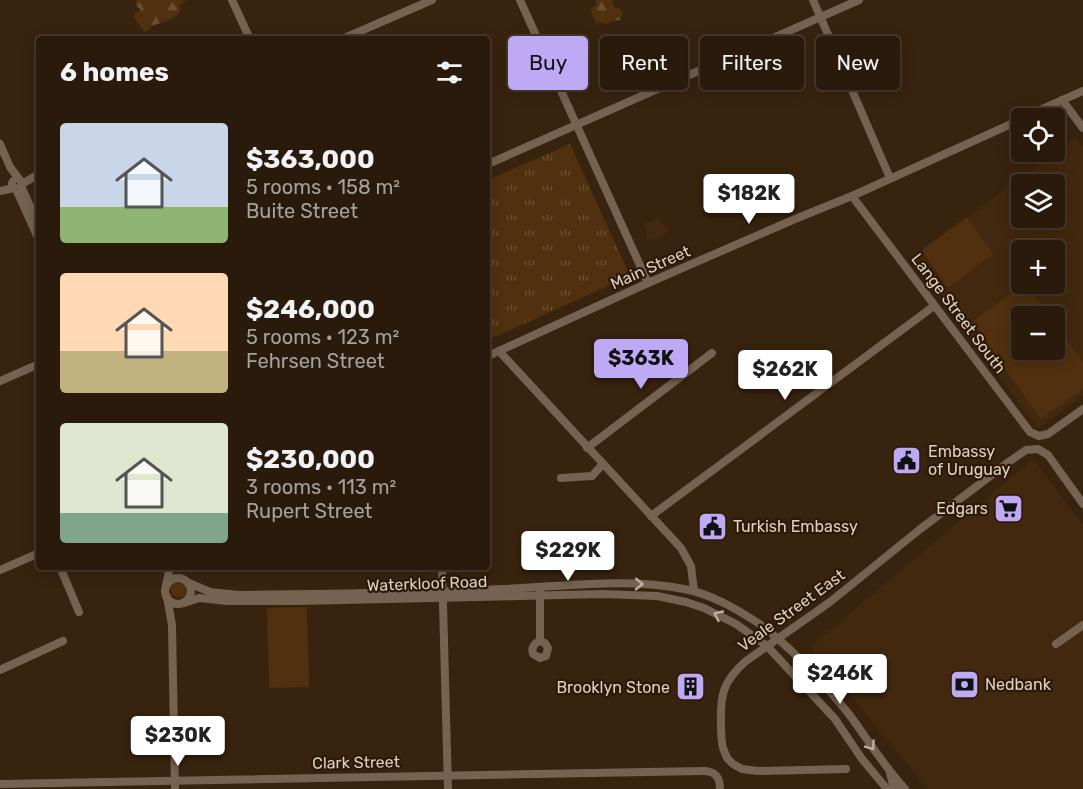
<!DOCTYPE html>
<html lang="en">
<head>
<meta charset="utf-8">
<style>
	body { margin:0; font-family:Rubik,sans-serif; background:#322314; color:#f1f3f6; height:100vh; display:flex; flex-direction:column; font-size:22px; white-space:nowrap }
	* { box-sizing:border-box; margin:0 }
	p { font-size:20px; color:#a5a19d }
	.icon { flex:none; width:33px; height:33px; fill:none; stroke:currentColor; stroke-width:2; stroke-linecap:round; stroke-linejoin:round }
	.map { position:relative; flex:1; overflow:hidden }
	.details { position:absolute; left:36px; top:36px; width:454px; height:534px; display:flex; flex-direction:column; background:#2a1a0b; border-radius:6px; box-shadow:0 3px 15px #0003,0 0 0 2px #46382c }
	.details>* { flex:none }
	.top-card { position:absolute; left:508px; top:36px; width:484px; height:54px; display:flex; gap:12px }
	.buttons { position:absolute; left:1011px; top:108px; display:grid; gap:12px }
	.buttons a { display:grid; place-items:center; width:54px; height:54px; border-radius:6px; background:#2a1a0b; box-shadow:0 3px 15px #0003,0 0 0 2px #46382c; font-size:30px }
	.price { position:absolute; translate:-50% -51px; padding:0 14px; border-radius:6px; background:#fff; color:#222; font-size:20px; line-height:39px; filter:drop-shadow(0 2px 3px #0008) }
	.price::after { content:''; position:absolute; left:50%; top:36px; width:18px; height:14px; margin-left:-9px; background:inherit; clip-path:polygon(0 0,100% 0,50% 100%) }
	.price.active { background:#bea9f4; color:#111 }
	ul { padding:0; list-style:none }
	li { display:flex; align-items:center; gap:18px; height:150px; padding:0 24px }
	li span { display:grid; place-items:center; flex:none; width:168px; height:120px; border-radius:6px; color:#555 }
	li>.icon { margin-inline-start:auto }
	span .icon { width:72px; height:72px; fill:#fffc; stroke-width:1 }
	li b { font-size:26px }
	h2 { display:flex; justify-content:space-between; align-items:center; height:72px; padding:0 24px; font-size:26px }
	.chip { padding:0 21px; border-radius:6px; background:#2a1a0b; box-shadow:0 3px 15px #0003,0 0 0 2px #46382c; font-size:21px; line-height:54px }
	.chip.active { background:#bea9f4; color:#111 }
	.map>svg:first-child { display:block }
	.built { fill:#42280e; fill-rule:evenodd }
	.green { fill:#50300e }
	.forest { fill:url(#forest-firs) }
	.park { fill:url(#park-tufts) }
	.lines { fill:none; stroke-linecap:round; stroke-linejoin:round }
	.minor { stroke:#756250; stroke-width:8 }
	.oneway { stroke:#beafa1 }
	.labels { text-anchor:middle; stroke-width:4.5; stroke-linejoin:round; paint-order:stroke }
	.street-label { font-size:16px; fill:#ddd0c4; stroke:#2d1a06 }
	.poi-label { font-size:16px; fill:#ddd0c4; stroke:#2d1a06; text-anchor:start }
</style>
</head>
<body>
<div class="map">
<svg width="1083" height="789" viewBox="0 0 1083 789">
	<defs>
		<pattern id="forest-firs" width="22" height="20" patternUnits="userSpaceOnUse" patternTransform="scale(1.5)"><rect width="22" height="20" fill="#50300e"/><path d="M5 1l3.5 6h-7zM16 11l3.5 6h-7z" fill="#694d2f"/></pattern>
		<pattern id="park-tufts" width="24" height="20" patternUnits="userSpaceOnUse" patternTransform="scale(1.5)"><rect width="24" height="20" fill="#50300e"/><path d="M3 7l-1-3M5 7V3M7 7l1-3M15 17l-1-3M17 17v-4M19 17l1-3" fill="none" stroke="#694d2f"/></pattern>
	</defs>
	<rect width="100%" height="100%" fill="#38230f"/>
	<!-- built -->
	<g class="built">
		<path d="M1076,138L1083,147V396L1038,429L912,257ZM1022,184H1054V218H1022ZM1022,250H1054V284H1022ZM1022,316H1054V350H1022Z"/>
		<path d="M659,217L662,224L664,226L667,225L669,231L665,233L664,236L647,241L645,235L647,233L643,224L651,221L652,223L654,219Z"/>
		<path d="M1033,459L1083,525V789H928L810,647Z"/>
	</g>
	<!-- green -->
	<g class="green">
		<path d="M967,217L993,254L948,288L922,250Z"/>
		<path d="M1024,284H1026L1050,316H1022V350H1054L1055,323L1083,362V389L1041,419L972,322Z"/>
		<circle cx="179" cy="589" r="9"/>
		<path d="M307,607L309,687L269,688L267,608Z"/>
	</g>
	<!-- forest -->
	<g class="forest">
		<path d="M137,0H186L179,6L181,10C176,19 161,23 151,26L149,30L144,32L134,17V14L141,10L135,5Z"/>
		<path d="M596,0H613L612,1L614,7L621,9L623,14L620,20L613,21L608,24L596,22L592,15L591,9L596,4Z"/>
	</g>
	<!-- park -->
	<path class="park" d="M570,144L630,276L488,340V180Z"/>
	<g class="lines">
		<!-- minor -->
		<g class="minor">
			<path d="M232,0L250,39"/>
			<path d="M520,0L648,283"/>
			<path d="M813,0L890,178"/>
			<path d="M342,39L432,0"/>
			<path d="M1062,100L1083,128"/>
			<path d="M1022,118L1083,91"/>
			<path d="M0,144L10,167L19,179"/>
			<path d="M488,164L859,0"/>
			<circle cx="17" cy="184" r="5"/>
			<path d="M22,184L39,174"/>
			<path d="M21,186L39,226"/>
			<path d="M16,189L39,240"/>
			<path d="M0,191L14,188"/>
			<path d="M852,196L1030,432L1039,436L1048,434L1083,409"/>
			<path d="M499,351L681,548L691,566L694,591"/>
			<path d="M488,356L648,283L795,219L852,196L1022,119"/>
			<path d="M0,381L39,364"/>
			<path d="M587,448L712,353"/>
			<path d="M561,478L592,476L603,464"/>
			<path d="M651,516L934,306"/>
			<path d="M60,567L79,612"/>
			<path d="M442,567L448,789"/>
			<path d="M0,570L39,553"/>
			<circle cx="178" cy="591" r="13"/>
			<path d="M189,583L210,592L239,595C327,594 415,593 503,589C561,587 626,577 684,589C711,594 735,608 758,623C783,641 804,662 824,685C832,694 840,703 848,713C867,738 883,765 905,789"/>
			<path d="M166,585L170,567"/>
			<path d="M540,591V641C534,643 531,648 533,654L540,658L546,656L548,648L545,643L540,641"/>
			<path d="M167,597L172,625L175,789"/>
			<path d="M184,603L199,598L227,601H298L603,594L657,596L686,602L704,608L736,624L767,646L835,719L862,759L887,789"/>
			<path d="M1056,644L1083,625"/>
			<path d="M0,670L63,641"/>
			<path d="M846,769L758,771L742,769L733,764L727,758L723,748C721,740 721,732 721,724C720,695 723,681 746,661L830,602L919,530L1010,461L1026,450L1038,449L1048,455L1083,504"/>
			<path d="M890,773L893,785L896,789"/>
			<path d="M0,784L703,771C715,771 720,777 720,789"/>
		</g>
	</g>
	<!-- one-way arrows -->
	<defs><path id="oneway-chevron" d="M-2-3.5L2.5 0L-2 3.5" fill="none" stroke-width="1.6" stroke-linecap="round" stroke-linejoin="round" transform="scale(1.5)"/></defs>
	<g class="oneway">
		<use href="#oneway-chevron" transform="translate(639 584) rotate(1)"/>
		<use href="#oneway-chevron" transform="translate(718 615) rotate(-155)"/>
		<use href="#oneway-chevron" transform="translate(871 746) rotate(55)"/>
	</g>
	<!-- icons -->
	<defs>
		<symbol id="civic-square" viewBox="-11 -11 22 22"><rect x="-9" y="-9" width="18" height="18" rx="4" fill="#bea9f4" stroke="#2d1a06"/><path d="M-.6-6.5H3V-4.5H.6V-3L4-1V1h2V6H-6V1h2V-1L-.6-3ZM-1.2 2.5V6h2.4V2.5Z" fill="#111"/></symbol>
		<symbol id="supermarket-square" viewBox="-11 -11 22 22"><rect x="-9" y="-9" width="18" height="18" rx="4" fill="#bea9f4" stroke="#2d1a06"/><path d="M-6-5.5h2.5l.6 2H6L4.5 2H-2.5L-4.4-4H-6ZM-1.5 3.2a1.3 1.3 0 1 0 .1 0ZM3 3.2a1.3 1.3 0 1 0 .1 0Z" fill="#111"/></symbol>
		<symbol id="bank-square" viewBox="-11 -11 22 22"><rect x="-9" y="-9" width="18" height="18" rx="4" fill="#bea9f4" stroke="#2d1a06"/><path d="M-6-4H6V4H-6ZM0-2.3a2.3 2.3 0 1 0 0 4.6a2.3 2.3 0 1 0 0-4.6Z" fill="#111"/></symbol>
		<symbol id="building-square" viewBox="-11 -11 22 22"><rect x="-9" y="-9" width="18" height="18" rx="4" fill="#bea9f4" stroke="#2d1a06"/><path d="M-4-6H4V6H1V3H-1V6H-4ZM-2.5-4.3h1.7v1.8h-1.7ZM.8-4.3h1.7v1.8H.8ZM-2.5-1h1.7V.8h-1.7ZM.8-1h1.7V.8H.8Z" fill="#111"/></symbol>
	</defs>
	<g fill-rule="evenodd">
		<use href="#civic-square" x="890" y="444" width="33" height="33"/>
		<use href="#supermarket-square" x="992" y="492" width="33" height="33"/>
		<use href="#civic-square" x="696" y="510" width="33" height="33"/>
		<use href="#bank-square" x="948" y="668" width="33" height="33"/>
		<use href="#building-square" x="674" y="670" width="33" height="33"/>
	</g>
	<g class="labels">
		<!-- street labels -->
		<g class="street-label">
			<text transform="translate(650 267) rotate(-24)" y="6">Main Street</text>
			<text transform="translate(959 313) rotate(53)" y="6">Lange Street South</text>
			<text transform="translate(427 583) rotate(-2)" y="6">Waterkloof Road</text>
			<text transform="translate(791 610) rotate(-36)" y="6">Veale Street East</text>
			<text transform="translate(356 762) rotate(-1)" y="6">Clark Street</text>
		</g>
		<!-- poi labels -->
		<g class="poi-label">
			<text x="928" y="457">Embassy<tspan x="928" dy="18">of Uruguay</tspan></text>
			<text x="988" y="514" text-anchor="end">Edgars</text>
			<text x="733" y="532">Turkish Embassy</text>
			<text x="985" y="690">Nedbank</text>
			<text x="670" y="693" text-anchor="end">Brooklyn Stone</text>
		</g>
	</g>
</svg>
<div class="buttons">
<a><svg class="icon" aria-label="locate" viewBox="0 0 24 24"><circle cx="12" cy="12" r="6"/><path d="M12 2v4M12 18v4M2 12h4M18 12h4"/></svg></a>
<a><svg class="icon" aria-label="layers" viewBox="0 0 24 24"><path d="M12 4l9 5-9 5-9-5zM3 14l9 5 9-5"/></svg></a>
<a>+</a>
<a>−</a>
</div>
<b class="price" style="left:749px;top:225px">$182K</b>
<b class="price active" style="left:641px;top:390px">$363K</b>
<b class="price" style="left:785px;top:401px">$262K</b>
<b class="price" style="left:568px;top:582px">$229K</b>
<b class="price" style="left:840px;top:705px">$246K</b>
<b class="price" style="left:178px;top:767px">$230K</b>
<div class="top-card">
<a class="chip active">Buy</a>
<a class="chip">Rent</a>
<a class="chip">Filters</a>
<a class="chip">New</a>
</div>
<section class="details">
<h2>6 homes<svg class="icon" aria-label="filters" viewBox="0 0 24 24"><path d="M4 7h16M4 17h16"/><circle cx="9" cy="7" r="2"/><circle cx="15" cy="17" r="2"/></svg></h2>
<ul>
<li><span style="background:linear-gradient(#c9d6e8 70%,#8fb573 0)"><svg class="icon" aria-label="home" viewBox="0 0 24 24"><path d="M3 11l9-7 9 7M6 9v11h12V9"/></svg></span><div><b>$363,000</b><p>5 rooms · 158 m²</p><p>Buite Street</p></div></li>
<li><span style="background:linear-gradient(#ffd9b3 65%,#c2b280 0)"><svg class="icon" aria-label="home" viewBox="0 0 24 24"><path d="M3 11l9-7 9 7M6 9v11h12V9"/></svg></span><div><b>$246,000</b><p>5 rooms · 123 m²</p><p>Fehrsen Street</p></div></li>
<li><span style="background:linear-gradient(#dfe7d0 75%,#7fa58c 0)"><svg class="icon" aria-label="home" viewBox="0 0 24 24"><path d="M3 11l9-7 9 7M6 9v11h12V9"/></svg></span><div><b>$230,000</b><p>3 rooms · 113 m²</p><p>Rupert Street</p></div></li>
</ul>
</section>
</div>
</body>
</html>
